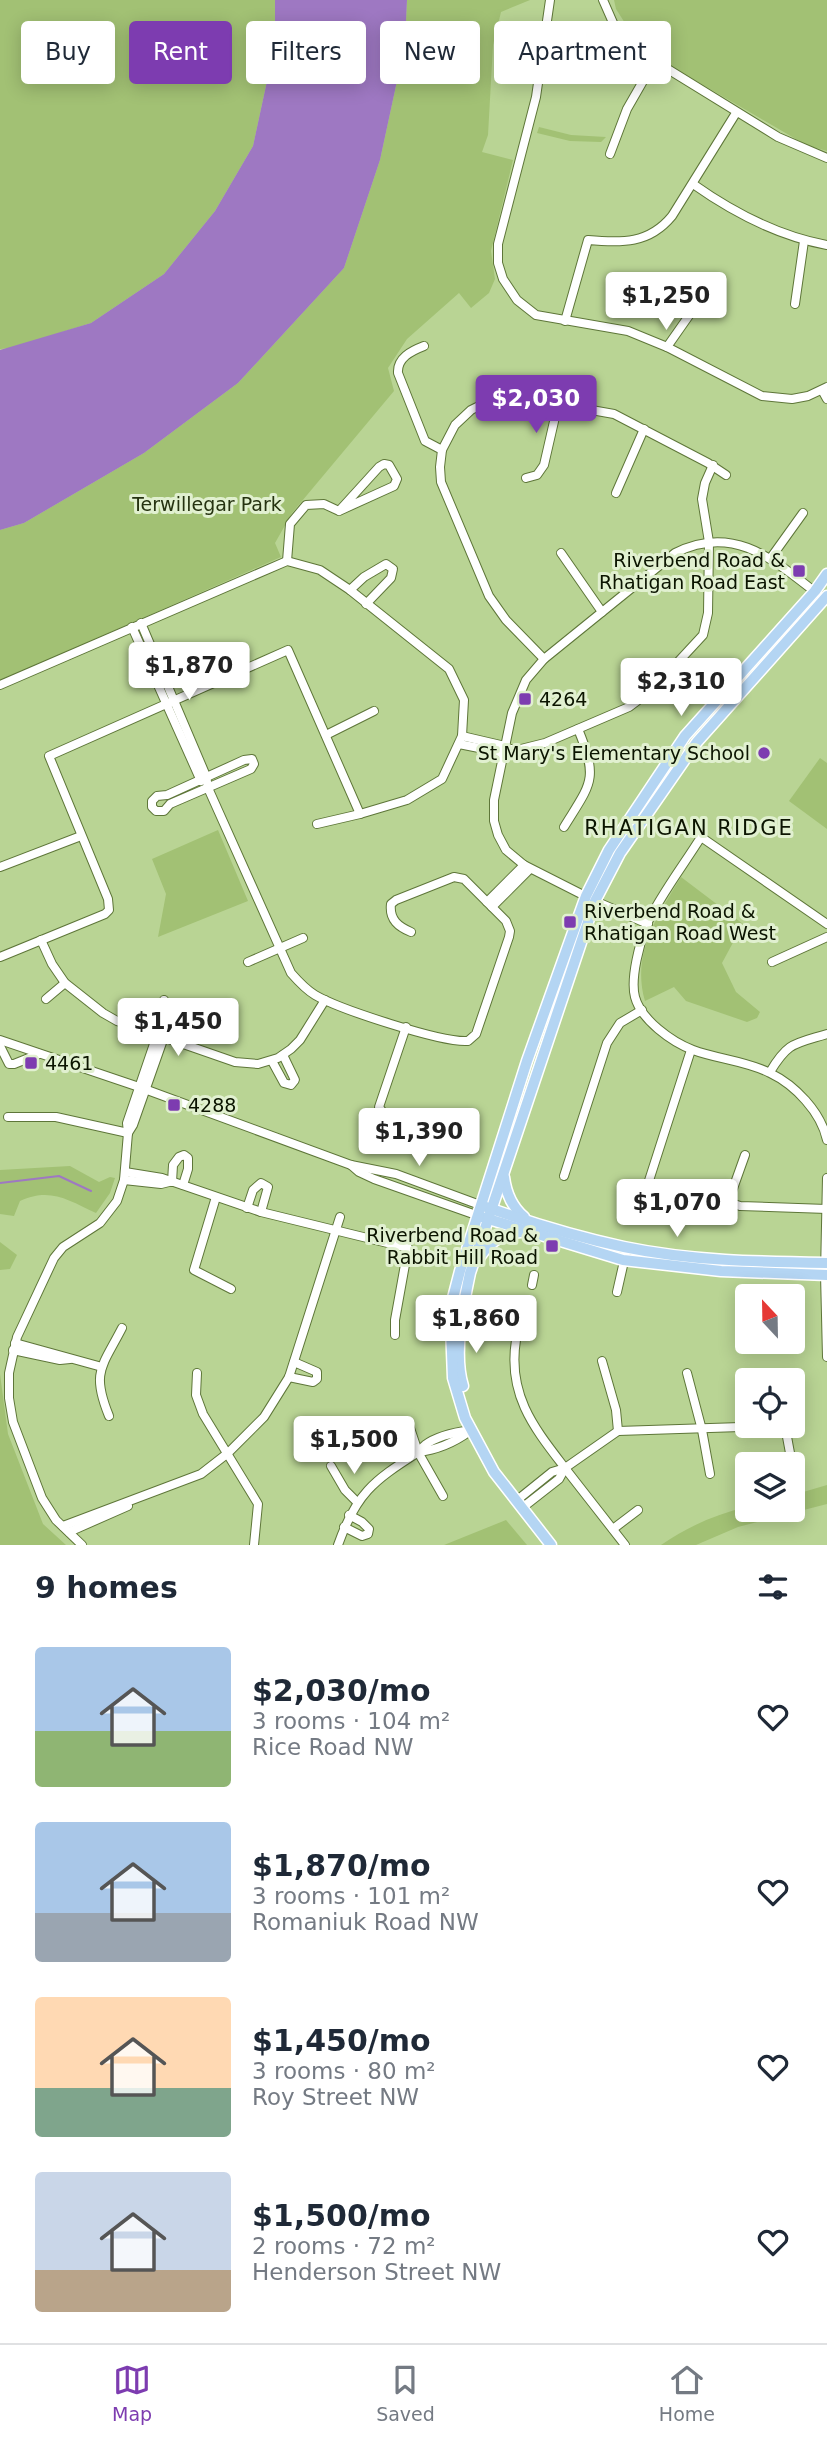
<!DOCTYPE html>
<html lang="en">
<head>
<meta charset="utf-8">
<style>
	body { margin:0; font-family:"DejaVu Sans",sans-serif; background:#f6f6f7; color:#1f2937; height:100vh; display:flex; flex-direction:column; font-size:26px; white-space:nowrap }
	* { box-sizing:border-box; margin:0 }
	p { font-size:23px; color:#747a83 }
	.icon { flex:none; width:38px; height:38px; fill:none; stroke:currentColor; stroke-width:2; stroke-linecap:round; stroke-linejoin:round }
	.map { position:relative; height:1545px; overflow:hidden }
	.side { display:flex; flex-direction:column; background:#fff; flex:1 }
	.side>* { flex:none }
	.top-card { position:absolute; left:21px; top:21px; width:786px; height:63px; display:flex; gap:14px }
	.needle { width:46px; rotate:338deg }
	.buttons { position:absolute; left:735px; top:1284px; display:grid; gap:14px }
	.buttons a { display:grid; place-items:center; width:70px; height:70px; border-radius:7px; background:#fff; box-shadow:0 4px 18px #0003; font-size:35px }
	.price { position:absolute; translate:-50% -60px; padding:0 16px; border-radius:7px; background:#fff; color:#222; font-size:23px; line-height:46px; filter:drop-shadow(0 2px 4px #0008) }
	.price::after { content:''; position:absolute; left:50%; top:42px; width:21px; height:16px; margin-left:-10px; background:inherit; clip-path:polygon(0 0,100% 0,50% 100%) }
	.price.on { background:#7d3cb0; color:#fff }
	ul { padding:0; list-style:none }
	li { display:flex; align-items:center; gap:21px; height:175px; padding:0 35px }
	li span { display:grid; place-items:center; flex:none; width:196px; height:140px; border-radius:7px; color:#555 }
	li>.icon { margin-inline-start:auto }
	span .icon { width:84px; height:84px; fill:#fffc; stroke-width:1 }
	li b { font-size:30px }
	h2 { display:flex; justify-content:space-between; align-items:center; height:84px; padding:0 35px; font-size:30px }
	.tag { padding:0 24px; border-radius:7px; background:#fff; box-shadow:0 4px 18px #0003; font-size:24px; line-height:63px }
	.tag.on { background:#7d3cb0; color:#fff }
	.tabs { display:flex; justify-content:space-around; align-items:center; height:98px; border-top:2px solid #e0e1e3; background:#fff; font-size:19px; color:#747a83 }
	.tabs a { display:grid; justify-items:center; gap:4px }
	.tabs .on { color:#7d3cb0 }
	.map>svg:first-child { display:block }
	.green { fill:#a2c174 }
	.water { fill:#9e78c2 }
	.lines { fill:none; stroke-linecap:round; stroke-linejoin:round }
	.stream { stroke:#9e78c2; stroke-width:2 }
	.minor-casing { stroke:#5e7639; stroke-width:10 }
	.major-casing { stroke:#fff; stroke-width:13 }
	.minor { stroke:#fff; stroke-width:8 }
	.major { stroke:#b4d5f3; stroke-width:10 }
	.poi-dot { fill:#7d3cb0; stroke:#e1f0d0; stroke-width:2.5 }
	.labels { text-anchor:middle; stroke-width:6; stroke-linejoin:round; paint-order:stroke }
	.park-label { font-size:19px; fill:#253210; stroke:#e1f0d0 }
	.poi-label { font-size:19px; fill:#0b1400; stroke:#e1f0d0; text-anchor:start }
	.neighbourhood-label { font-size:21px; letter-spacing:2px; fill:#0b1400; stroke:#e1f0d0 }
</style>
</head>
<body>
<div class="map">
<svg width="827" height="1545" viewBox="0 0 827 1545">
	<rect width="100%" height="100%" fill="#b9d494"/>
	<!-- green -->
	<g class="green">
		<path d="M0,0H275V44L253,146L215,211L164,274L91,323L11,348L0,349Z"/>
		<path d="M407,0H530L501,12L493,45L488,135L482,152L513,160L491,251L495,279L489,293L471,308L459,293L407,339L388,368L394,391L292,513L275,543L281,557L0,681V530L24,523L144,453L238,383L344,268L380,160L405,44Z"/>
		<path d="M614,0H827V151L806,145L667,64L637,42L616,9Z"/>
		<path d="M539,127L571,135L606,137L601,142L570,141L537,133Z"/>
		<path d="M820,758L827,763V829L789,801Z"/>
		<path d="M218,830L248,901L158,937L166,894L152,859Z"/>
		<path d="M681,877L743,924L722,963L736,992L760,1012L757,1018L747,1022L686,1001L674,987L645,1001C631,954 658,915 681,877Z"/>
		<path d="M70,1166L99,1182L110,1177L115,1178L110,1193L96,1213C68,1200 50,1187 20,1201L14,1216L0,1214V1170Z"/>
		<path d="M0,1242L17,1255L10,1269L0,1270Z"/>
		<path d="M0,1374L8,1434L43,1524L66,1545H0Z"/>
		<path d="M827,1485V1504L738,1527L696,1545H661C687,1527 716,1514 747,1507V1510H793V1495Z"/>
		<path d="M506,1520L527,1545H444Z"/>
	</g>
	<!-- water -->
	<path class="water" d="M275,0H407L405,44L380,160L344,268L238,383L144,453L24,523L0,530V350L91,323L164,274L215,211L253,146L275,44Z"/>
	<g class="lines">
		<!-- stream -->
		<path class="stream" d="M0,1183L59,1176L91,1191"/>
		<defs>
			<g id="minor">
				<path d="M550,0L536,97L498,244V263L503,279L517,300L536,315L628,331L667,347L762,396L792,399L808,396L827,387"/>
				<path d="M603,0L614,25L632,47L778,137L827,158"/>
				<path d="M610,154L627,109L654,62"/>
				<path d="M693,184C734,213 778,236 827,245"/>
				<path d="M795,304L804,241"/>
				<path d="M565,321L588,240C622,243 649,244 672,216L736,113"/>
				<path d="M424,346C411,351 397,358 398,373L425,441L442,450L440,467L441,482L489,596L506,620L544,659"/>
				<path d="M667,347L695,307L707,295"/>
				<path d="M822,390L827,399"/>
				<path d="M442,450L455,425L471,410L491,400L518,397L614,414L708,463L726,475"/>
				<path d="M526,478L537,475L544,465L558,404"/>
				<path d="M616,493L644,429"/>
				<path d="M561,553L602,612"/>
				<path d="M770,559L803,513"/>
				<path d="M287,561L290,524L306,505L324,504L339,511L394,486L397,479L389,465L384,464L379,467L339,511"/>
				<path d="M350,590L364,577L386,564L393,569L391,578L366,604"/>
				<path d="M141,623L206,776L208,788L291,973C298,981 305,989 315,995C339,1009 442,1043 468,1041L476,1034L509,937L510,931L506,921L464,879L454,877L396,900L391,904C389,920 399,927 411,932"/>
				<path d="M132,627L201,781"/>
				<path d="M0,685L287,561L320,570L350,590L449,669L464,700L462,736L442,779L407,800L360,814L288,650L49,756L108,899L109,910L105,914L0,957"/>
				<path d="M326,735L374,711"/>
				<path d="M462,736L505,746"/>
				<path d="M459,744L504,753"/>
				<path d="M504,749H521L545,743L629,707L653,689L703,635L708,613L709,542L702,499L705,483L713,465"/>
				<path d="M252,759L254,764L251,769L170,804L164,811H156L152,807V801L157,796L167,795L244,760Z"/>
				<path d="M317,824L360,814"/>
				<path d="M564,827C591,783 599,780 578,729"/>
				<path d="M0,867L81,836"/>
				<path d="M487,902L524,865"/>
				<path d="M492,907L530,869"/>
				<path d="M648,924L595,901L524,865L506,850L498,835L494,821V800L512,713L526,680L544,659L675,553C738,521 780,566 827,601"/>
				<path d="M827,924L701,837C685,863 659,897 647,924C640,942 630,978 635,997C641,1020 672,1042 693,1050C717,1059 747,1061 770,1073C795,1085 821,1112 827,1140"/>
				<path d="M41,940L52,964L65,983L103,1013L117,1021L235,1062L258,1064L278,1058L291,1049L300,1040L325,1000"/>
				<path d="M248,962L303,938"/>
				<path d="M772,962L827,937"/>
				<path d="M46,999L65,983"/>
				<path d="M406,1027L379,1107L384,1114L445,1136"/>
				<path d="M159,1036L165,1016L164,1000"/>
				<path d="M0,1040L139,1087L351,1165L396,1174L480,1205"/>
				<path d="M0,1046L9,1064H14L39,1054"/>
				<path d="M272,1061L284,1083L291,1085L295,1080L283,1055"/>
				<path d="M770,1072C788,1042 794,1044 827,1034"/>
				<path d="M8,1117H56L128,1133"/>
				<path d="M128,1133L133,1125L164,1037"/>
				<path d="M745,1155L730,1197L731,1203L740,1206L827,1209"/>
				<path d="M351,1165L359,1172L374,1179L476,1215"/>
				<path d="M125,1172L162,1178L261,1212L408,1248L395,1320V1335"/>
				<path d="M564,1176L607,1043L620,1023L642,1010"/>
				<path d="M827,1178L825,1274L827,1357"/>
				<path d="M124,1180L161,1184L169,1182"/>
				<path d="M172,1182L173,1165L179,1157L184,1155L188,1158V1169L183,1185"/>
				<path d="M645,1193L691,1050"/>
				<path d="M216,1197L194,1270L231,1289"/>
				<path d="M247,1208L253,1190L261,1183L268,1187L261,1212"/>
				<path d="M532,1285L534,1275"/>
				<path d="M617,1292L627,1248"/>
				<path d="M516,1340C507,1397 536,1430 568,1472C587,1496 606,1521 625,1545"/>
				<path d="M15,1343L102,1367"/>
				<path d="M13,1350L60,1360L70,1359"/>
				<path d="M602,1361L616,1410L618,1431"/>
				<path d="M197,1373L196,1395L203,1414L258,1504L254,1545"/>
				<path d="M687,1373L702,1430L710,1474"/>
				<path d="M289,1377L313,1382L317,1379V1372L294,1362"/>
				<path d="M777,1377V1381"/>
				<path d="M109,1416C91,1372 102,1367 122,1328"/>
				<path d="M408,1422L418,1452L443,1496"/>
				<path d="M785,1426L790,1453"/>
				<path d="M418,1452C437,1450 455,1442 470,1431"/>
				<path d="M331,1466L345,1490L357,1502"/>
				<path d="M516,1501L552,1472L565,1468L618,1431L773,1426"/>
				<path d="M522,1508L559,1479L565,1468"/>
				<path d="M63,1526L201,1474L228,1453L264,1417L289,1377L340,1217"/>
				<path d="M344,1527L362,1536L368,1534L369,1529L362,1522L349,1515"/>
				<path d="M613,1529L638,1510"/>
				<path d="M69,1532L128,1506"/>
				<path d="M82,1545L56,1520L42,1498L13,1422L9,1398V1373L17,1337L54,1258L63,1247L100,1223L117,1201L124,1180L128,1133L127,1123L157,1035"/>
				<path d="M338,1545C356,1494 373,1481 417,1453C423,1448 419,1450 425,1445C437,1436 456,1432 471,1430"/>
			</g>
			<g id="major">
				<path d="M504,1177C506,1193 511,1206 524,1217"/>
				<path d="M486,1207C531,1223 577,1237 624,1247C691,1261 759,1262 827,1263"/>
				<path d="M482,1217L623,1260L721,1271L827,1275"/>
				<path d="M478,1260C487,1244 502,1233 521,1232"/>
				<path d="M463,1386C453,1353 463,1306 470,1273L595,901L620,853L697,742L827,596"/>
				<path d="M551,1545L494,1472L465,1418L453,1378L451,1327L453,1298L460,1271L527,1061L586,896L609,850L685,736L815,591L827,574"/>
			</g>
		</defs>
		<!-- minor casing -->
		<use href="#minor" class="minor-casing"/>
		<!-- major casing -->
		<use href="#major" class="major-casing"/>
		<!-- minor -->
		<use href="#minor" class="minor"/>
		<!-- major -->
		<use href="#major" class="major"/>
	</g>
	<!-- markers -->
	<g class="poi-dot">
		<rect x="792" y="564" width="14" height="14" rx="3.5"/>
		<rect x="518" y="692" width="14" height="14" rx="3.5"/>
		<circle cx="764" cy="753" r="7"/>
		<rect x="563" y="915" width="14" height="14" rx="3.5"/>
		<rect x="24" y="1056" width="14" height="14" rx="3.5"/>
		<rect x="167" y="1098" width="14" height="14" rx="3.5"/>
		<rect x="545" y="1239" width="14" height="14" rx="3.5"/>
	</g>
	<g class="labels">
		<!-- park labels -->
		<g class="park-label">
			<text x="207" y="511">Terwillegar Park</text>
		</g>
		<!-- poi labels -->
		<g class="poi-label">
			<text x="785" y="567" text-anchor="end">Riverbend Road &amp;<tspan x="785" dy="22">Rhatigan Road East</tspan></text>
			<text x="539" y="706">4264</text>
			<text x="750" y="760" text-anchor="end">St Mary's Elementary School</text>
			<text x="584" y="918">Riverbend Road &amp;<tspan x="584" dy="22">Rhatigan Road West</tspan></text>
			<text x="45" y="1070">4461</text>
			<text x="188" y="1112">4288</text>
			<text x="538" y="1242" text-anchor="end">Riverbend Road &amp;<tspan x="538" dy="22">Rabbit Hill Road</tspan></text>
		</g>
		<!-- neighbourhood labels -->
		<g class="neighbourhood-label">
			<text x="689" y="835">RHATIGAN RIDGE</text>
		</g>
	</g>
</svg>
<div class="buttons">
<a><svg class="needle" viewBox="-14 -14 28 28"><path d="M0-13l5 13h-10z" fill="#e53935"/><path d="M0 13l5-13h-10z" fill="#747a83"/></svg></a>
<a><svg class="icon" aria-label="locate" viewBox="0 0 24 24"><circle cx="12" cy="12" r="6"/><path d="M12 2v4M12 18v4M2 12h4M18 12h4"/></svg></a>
<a><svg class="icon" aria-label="layers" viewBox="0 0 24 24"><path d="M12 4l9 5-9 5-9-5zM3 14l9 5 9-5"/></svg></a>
</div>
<b class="price" style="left:666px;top:332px">$1,250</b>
<b class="price on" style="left:536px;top:435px">$2,030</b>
<b class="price" style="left:189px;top:702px">$1,870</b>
<b class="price" style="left:681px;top:718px">$2,310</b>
<b class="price" style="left:178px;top:1058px">$1,450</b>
<b class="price" style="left:419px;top:1168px">$1,390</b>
<b class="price" style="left:677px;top:1239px">$1,070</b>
<b class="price" style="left:476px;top:1355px">$1,860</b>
<b class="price" style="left:354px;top:1476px">$1,500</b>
<div class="top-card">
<a class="tag">Buy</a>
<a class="tag on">Rent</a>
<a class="tag">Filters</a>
<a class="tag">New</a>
<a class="tag">Apartment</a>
</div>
</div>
<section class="side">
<h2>9 homes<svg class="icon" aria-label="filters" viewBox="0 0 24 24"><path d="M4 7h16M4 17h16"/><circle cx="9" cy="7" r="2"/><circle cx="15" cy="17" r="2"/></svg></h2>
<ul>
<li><span style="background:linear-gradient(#a9c7e8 60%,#8fb573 0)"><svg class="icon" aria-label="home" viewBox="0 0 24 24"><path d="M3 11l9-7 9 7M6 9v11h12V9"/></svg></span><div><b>$2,030/mo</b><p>3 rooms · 104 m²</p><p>Rice Road NW</p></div><svg class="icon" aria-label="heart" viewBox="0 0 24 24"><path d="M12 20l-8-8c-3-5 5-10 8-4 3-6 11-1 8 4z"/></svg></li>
<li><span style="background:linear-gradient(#a9c7e8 65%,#9aa5b1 0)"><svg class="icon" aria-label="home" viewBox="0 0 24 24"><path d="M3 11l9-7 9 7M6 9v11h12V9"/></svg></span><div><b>$1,870/mo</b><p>3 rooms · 101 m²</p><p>Romaniuk Road NW</p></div><svg class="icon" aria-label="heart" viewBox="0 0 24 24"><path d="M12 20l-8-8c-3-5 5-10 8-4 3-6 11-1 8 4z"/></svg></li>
<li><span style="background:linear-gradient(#ffd9b3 65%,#7fa58c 0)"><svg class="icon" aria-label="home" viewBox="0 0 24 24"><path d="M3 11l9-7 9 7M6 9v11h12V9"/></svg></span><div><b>$1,450/mo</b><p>3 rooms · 80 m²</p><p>Roy Street NW</p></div><svg class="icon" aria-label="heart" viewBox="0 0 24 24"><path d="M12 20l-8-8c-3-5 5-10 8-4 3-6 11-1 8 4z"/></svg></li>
<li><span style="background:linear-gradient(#c9d6e8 70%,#b9a48a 0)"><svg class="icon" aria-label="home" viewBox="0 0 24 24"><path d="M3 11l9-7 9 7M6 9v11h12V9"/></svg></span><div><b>$1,500/mo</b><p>2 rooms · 72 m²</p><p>Henderson Street NW</p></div><svg class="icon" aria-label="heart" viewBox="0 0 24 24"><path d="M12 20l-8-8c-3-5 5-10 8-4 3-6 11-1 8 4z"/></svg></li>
</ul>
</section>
<nav class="tabs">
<a class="on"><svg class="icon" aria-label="map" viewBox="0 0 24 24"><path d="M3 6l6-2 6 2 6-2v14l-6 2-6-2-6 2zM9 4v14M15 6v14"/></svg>Map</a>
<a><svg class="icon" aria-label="saved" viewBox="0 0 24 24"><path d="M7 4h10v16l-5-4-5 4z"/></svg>Saved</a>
<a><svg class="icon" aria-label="home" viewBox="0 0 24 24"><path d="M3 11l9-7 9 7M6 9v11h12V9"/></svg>Home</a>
</nav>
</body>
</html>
